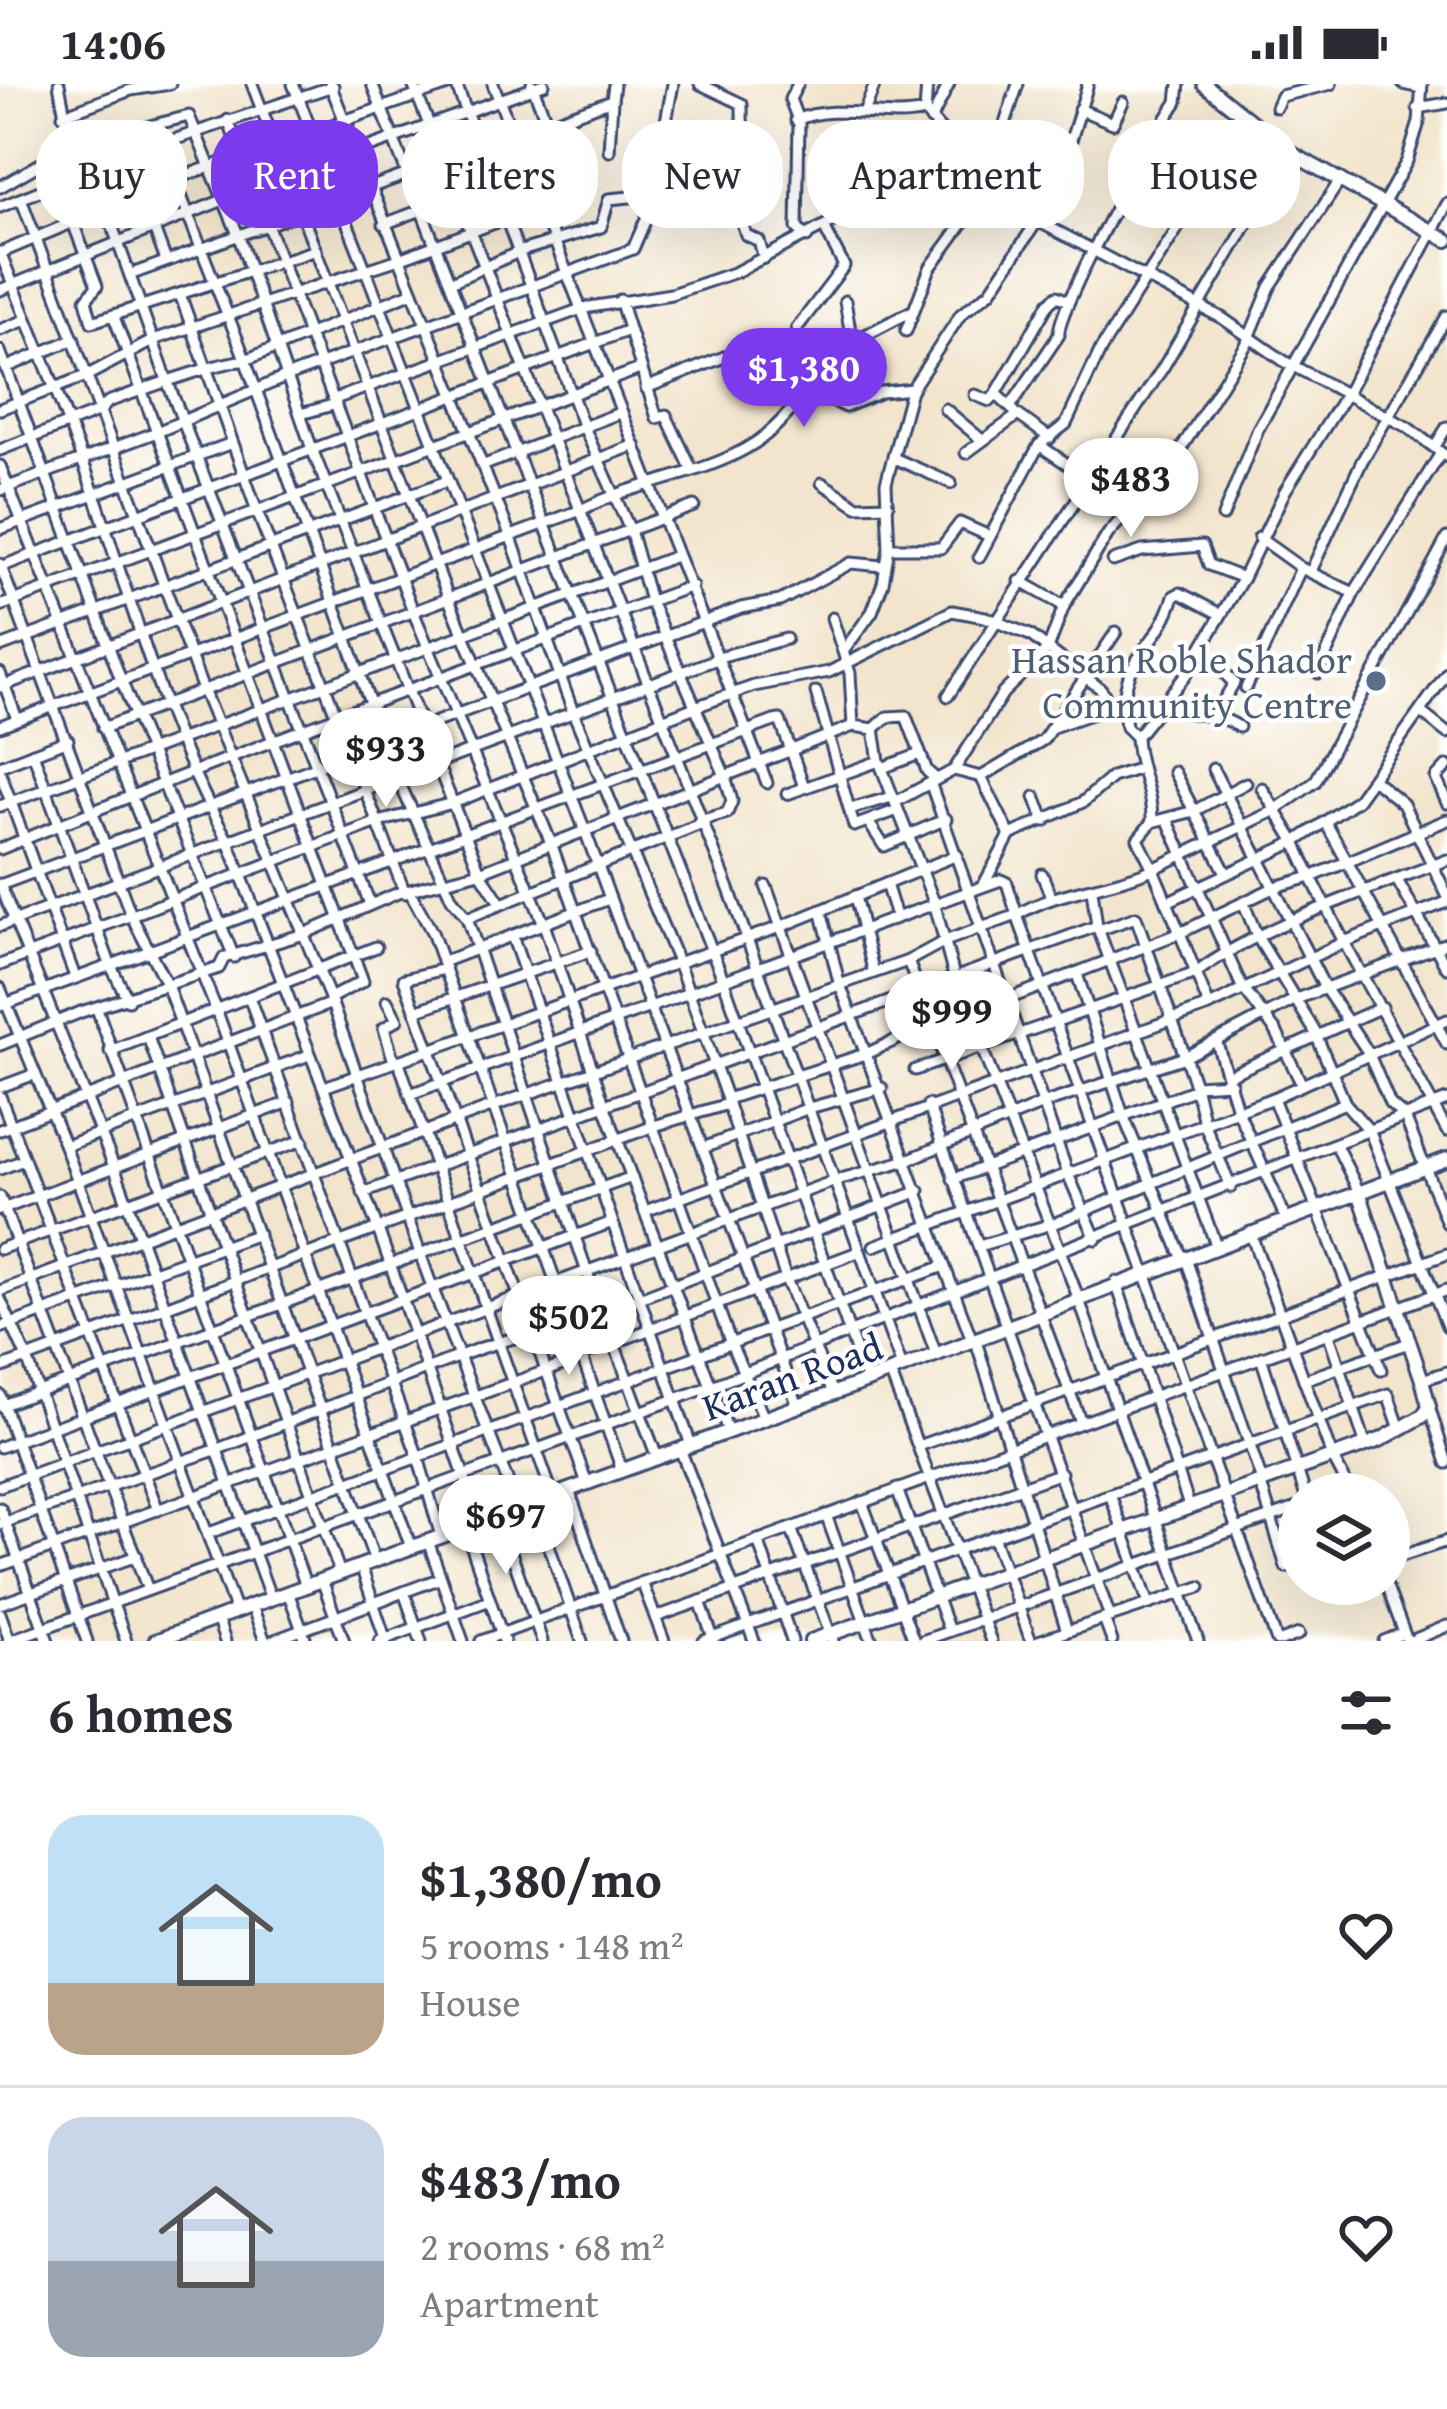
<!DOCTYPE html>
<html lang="en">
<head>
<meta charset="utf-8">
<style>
	body { margin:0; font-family:"Gentium Book Plus",serif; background:#f2f2f3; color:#2b2b33; height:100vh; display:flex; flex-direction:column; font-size:45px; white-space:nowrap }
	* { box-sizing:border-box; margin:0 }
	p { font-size:39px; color:#7c7c81 }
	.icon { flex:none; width:66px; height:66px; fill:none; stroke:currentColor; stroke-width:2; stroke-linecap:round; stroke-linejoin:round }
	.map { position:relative; height:1557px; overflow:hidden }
	.sheet { display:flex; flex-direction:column; background:#fff; flex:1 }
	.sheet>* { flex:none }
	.guide { position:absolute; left:36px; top:36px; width:1377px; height:108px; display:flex; gap:24px }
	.controls { position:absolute; left:1278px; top:1389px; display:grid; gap:24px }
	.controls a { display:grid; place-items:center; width:132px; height:132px; border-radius:50%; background:#fff; box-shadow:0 12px 48px #0002; font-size:60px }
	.price { position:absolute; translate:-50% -102px; padding:0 27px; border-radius:42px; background:#fff; color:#222; font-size:39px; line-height:78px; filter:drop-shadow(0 3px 6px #0008) }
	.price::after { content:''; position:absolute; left:50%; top:72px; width:36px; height:27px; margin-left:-18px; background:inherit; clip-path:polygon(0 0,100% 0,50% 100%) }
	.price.on { background:#7c3aed; color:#fff }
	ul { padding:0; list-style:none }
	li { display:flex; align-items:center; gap:36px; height:300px; padding:0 48px }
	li+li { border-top:3px solid #e1e1e2 }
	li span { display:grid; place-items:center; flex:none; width:336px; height:240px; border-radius:36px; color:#555 }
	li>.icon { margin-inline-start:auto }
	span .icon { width:144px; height:144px; fill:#fffc; stroke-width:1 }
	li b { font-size:51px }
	h2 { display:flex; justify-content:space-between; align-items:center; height:144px; padding:0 48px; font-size:51px }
	.chip { padding:0 42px; border-radius:48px; background:#fff; box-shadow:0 12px 48px #0002; font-size:42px; line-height:108px }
	.chip.on { background:#7c3aed; color:#fff }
	.status { display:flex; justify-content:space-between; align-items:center; height:84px; padding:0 60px; background:#fff; direction:ltr }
	.status svg { height:33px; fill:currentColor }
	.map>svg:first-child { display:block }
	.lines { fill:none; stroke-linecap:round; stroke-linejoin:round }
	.street-casing { stroke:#3b4a6f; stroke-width:15 }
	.secondary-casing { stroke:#3b4a6f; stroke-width:18 }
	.street { stroke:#fff; stroke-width:9 }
	.secondary { stroke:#fff; stroke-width:12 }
	.service-dot { fill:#5c6f8a; stroke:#fff; stroke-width:4.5 }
	.labels { text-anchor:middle; stroke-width:9; stroke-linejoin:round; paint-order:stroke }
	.service-label { font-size:39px; fill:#4e5e75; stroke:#fff; text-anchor:end }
	.street-label { font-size:39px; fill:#1b2f5e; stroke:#fff }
</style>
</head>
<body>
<div class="status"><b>14:06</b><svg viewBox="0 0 49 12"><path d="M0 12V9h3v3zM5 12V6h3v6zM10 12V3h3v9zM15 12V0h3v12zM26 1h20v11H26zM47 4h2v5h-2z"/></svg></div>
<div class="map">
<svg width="1447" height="1557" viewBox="0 0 1447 1557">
	<rect width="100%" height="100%" fill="#fff"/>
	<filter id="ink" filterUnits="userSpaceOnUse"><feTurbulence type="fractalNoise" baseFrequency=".00833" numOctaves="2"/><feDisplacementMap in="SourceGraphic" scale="24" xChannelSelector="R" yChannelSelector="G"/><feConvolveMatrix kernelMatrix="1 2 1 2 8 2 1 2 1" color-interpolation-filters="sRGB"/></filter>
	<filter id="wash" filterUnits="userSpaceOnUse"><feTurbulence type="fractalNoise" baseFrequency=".004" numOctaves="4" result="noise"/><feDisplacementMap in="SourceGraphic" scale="48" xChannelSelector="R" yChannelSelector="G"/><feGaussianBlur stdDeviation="2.7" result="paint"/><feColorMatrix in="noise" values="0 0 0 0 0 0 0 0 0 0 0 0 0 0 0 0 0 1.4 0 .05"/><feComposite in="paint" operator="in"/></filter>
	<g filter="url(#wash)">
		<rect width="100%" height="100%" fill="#f3e5cd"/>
	</g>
	<g filter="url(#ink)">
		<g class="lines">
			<defs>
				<g id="street">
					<path d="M59,0L71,62"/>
					<path d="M252,0L448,513L551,759L731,1260L764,1334"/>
					<path d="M293,0L584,744L798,1322"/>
					<path d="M330,0L510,451L573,628L678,878L727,1015"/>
					<path d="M372,0L723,895L867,1297"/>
					<path d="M413,0L729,805L902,1283"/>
					<path d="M456,0L583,341L630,446L650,517L725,692L732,717L727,729L699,737"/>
					<path d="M493,0L767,699"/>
					<path d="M700,0L742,20L743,142L746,151L759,157L764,174"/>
					<path d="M798,0L790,15L799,39L797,144L807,153"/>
					<path d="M1403,0L1421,4"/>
					<path d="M1276,23L1281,12L1331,0"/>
					<path d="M1418,24L1447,19"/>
					<path d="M1079,25L1113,39L1123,18"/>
					<path d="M865,26L875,0"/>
					<path d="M925,28L927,0"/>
					<path d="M63,31L131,6L170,0"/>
					<path d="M228,36L413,527L544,840L605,1023L728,1347"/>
					<path d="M796,36C839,18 883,38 925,28L981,91L988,111L1222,234L1284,277L1407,343L1447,373"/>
					<path d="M931,36L949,0"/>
					<path d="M119,49L166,177"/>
					<path d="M163,61C186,128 212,193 239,259L397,693L452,815L467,834L587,1188L657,1373"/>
					<path d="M609,67L612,16"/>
					<path d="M92,85L168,299L370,820"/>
					<path d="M58,99L97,202L86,216L92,238L316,166"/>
					<path d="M0,103L71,62L189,32L239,153L312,365L480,788L501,820"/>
					<path d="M22,117L203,606L330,914L432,1203L518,1424"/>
					<path d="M0,123L126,72L333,2"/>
					<path d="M384,140L528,86"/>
					<path d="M0,168C36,258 75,349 105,442C139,545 174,662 228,757L378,1145L480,1438"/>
					<path d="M0,169L175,95L451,0"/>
					<path d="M132,190L612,16L614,0"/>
					<path d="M451,198L521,167L601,143L609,115L650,111"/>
					<path d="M0,206L223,116L544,0"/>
					<path d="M180,210L257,427L405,809"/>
					<path d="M620,216L657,334L666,331L692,386"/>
					<path d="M114,233L363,897L330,914"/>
					<path d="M797,244L844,182L824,143"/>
					<path d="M0,246L26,236"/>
					<path d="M906,247L930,184L980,116L1018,0"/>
					<path d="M852,258L910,228"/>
					<path d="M0,267L121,596L234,873"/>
					<path d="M5,284L74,255"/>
					<path d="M646,304L762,258L778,265L802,300L845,323L881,308L912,305"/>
					<path d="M996,310L1049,219L1057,212L1068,217"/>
					<path d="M975,311L990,317L996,310L1013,326"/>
					<path d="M335,315L584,224L671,210L736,188L839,134L922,126L935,133L973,125"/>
					<path d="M1010,323L1059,251C1055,226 1158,45 1177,18L1179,0"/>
					<path d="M0,325L86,292L156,255L399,175L574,109L532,0"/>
					<path d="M945,325L982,356"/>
					<path d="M301,330L336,320"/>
					<path d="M1039,361L1088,394"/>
					<path d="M1435,362L1447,343"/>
					<path d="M0,366L100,327L108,318C133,309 223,276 243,277L413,208"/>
					<path d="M966,369L1018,331L1050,354"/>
					<path d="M896,375L951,399"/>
					<path d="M0,382L216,925L411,1463"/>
					<path d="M482,382L622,328"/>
					<path d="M822,399L857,422L888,421"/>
					<path d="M0,406L157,348L288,292L633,165L649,128L673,0"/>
					<path d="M1223,432L1258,345L1407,77L1419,38L1422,0"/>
					<path d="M0,445L232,359"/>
					<path d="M1259,454L1301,484L1354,509"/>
					<path d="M889,464H941L960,439L987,451"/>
					<path d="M979,473L1039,361L1066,340L1101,265L1247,35"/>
					<path d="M1113,477L1142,467L1202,462L1209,481L1243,494"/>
					<path d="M0,480L131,831L167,901L375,1477"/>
					<path d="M0,483L629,246"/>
					<path d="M1311,487L1362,377L1447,232"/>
					<path d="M1020,497L1064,522"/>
					<path d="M0,522L640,285"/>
					<path d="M832,534L850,589L853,642"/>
					<path d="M0,563L447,397"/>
					<path d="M845,565L872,528L883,499L889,464L886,399L911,306L961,230L990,208L1038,136L1065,76L1088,0"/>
					<path d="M715,574L786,555"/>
					<path d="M0,589L17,635"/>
					<path d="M1318,589L1354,509L1441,369"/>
					<path d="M0,603L635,361"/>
					<path d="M1246,604L1301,484"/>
					<path d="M816,608L854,742L898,726"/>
					<path d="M948,612L1164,282L1289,68"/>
					<path d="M1160,622C1188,633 1214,626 1239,643"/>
					<path d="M1216,629L1234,599L1220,585"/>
					<path d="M1422,629L1447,649"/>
					<path d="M0,642L581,426C636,397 703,393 755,359C796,332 814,287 852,258L845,217"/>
					<path d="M103,644L694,422"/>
					<path d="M874,645L879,677L934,818L954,892L1078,1213L1198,1557"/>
					<path d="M874,645L887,633L906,632L927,687L935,694"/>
					<path d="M1136,653L1126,643C1115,571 1158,569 1174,512L1180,509L1218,529"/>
					<path d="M33,669L110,880L128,916"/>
					<path d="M0,682L68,656"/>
					<path d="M1447,682L1436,694L1447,719"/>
					<path d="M882,684L920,670"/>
					<path d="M1213,685L1325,904L1368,968L1390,1020L1405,1033L1447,1139"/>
					<path d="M954,686L1003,609L1048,565L1064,522L1108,450L1174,376L1246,261L1270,203L1341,95"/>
					<path d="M0,688L75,893"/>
					<path d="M1174,688L1226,789"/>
					<path d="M981,693L1010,751L1083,718L1112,693L1138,685"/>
					<path d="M1373,695L1403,720L1447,811"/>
					<path d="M1246,699L1194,727L1152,738L1138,755L1153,785L1274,727L1315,698L1447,454"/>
					<path d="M931,701L1068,1090L1096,1155"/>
					<path d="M787,710L879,677"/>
					<path d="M1035,713L1045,737"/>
					<path d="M895,718L954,686L981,693L1043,656L1116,548"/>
					<path d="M0,722L676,472"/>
					<path d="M850,725L892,713"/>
					<path d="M1168,737L1242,903L1276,947L1302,1001"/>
					<path d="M1152,738C1153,708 1137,684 1136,653L1185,592L1243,494L1285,407L1349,305L1447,120"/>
					<path d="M869,739L884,762L946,735"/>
					<path d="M1327,741L1447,960"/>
					<path d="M0,765C229,671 459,586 692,502"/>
					<path d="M1042,790L1051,813"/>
					<path d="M1397,796L1447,884"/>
					<path d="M0,800L115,1085L271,1515"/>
					<path d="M886,800L896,832"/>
					<path d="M984,800L1010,751"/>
					<path d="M0,801L741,524L780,517L851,479L883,482"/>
					<path d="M766,802L936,1270"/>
					<path d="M1092,806L1097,842L1216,1161"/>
					<path d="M410,808L432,848L622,1386"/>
					<path d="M855,812L873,886"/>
					<path d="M1167,818L1295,758L1262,704"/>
					<path d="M1447,818L1344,858L1447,1047"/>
					<path d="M1244,820L1258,854L1314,946L1345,1019L1369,1046L1447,1242"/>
					<path d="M821,826L839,898L972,1256"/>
					<path d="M467,834L700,740"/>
					<path d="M0,842L717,575"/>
					<path d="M1099,846L1136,833L1195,1001"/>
					<path d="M512,852L691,1361"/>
					<path d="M908,877L1081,1338"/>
					<path d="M442,878L609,815"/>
					<path d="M0,881L378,738L453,719L695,623L754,602L829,588L952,527L985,533L1030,551L1101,605L1111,623L1053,643"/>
					<path d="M445,885L404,895L587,1399"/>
					<path d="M1077,890L1123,1031L1182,1173"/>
					<path d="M0,904L65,1062L236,1528"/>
					<path d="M249,913L418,1373L441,1452"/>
					<path d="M387,917L397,936L384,944L394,978"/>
					<path d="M0,922L774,637L780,636L803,700"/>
					<path d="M97,925L306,1502"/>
					<path d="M415,927L591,867"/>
					<path d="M148,953L340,1489"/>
					<path d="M1217,959L1237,1025L1286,1135"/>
					<path d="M0,961L81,928L219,884L224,874L304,850L398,809L480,788L853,642L874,645"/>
					<path d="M110,967L376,863"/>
					<path d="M398,976L553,1412"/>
					<path d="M915,986L1196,889C1256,843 1374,804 1447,776"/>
					<path d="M1229,991L1382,923"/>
					<path d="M0,1003L35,990"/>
					<path d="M324,1003L780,843L957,771"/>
					<path d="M1196,1005L1204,1039L1231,1103"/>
					<path d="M410,1010L1001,796L1007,799L1017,831C1059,805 1108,805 1153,785L1180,849L1275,803L1311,793L1295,758L1357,716L1447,589"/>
					<path d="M0,1012L158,1426"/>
					<path d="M1273,1014L1381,1286"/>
					<path d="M728,1020L786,1195L833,1309"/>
					<path d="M928,1021L1110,1533"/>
					<path d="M0,1046L332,919"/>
					<path d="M1336,1061L1359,1108"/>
					<path d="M65,1062L309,971"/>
					<path d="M703,1064L809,1024L882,1004"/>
					<path d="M0,1085L24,1076"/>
					<path d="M953,1095L1196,1005L1195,1001L1231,999"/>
					<path d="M363,1109L1097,842"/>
					<path d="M0,1113L148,1506"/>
					<path d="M0,1126L289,1018"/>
					<path d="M645,1127L1209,922L1344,858L1311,793L1447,736"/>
					<path d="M1250,1148L1332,1372L1352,1410"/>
					<path d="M874,1162L1273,1014L1447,936"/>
					<path d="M979,1162L1058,1138L1345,1019"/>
					<path d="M0,1165L303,1056"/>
					<path d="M1185,1172L1262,1397"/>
					<path d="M1116,1198L1189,1422"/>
					<path d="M0,1207L491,1023L908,877L945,857L1017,831L1277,1557"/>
					<path d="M0,1215L27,1274L126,1557"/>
					<path d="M0,1244L258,1150"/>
					<path d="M1328,1248L1366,1361"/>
					<path d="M975,1254L1067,1547"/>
					<path d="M581,1271L858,1168"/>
					<path d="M1261,1273L1305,1410"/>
					<path d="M0,1284L654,1042L728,1020L727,1015L868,969L952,930L1008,915L1180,849L1209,922"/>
					<path d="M890,1288L991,1557"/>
					<path d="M1304,1296L1409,1259"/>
					<path d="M1422,1296L1447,1288"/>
					<path d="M0,1311L87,1557"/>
					<path d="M0,1322L632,1093"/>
					<path d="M1429,1322L1447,1379"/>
					<path d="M918,1362L1447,1170"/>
					<path d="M0,1363L610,1139"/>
					<path d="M680,1365L754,1557"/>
					<path d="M1260,1397L1286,1483"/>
					<path d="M0,1402L834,1097L907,1076L1045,1019L1185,973L1296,915L1447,859"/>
					<path d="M897,1405L949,1547"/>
					<path d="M569,1406L621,1557"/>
					<path d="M1110,1410L1149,1520"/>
					<path d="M534,1418L582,1557"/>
					<path d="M862,1418L914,1557"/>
					<path d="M0,1424L48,1557"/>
					<path d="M498,1431L542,1557"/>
					<path d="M826,1431L872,1557"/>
					<path d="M0,1440L218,1365L478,1265L621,1221L919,1107"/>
					<path d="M465,1443L504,1557"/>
					<path d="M791,1444L833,1557"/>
					<path d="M209,1449L944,1182"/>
					<path d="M993,1452L1031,1557"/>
					<path d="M758,1456L792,1557"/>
					<path d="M428,1457L463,1557"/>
					<path d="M1389,1476L1447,1457"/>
					<path d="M0,1482L582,1274"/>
					<path d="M361,1482L386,1557"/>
					<path d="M322,1496L344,1557"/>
					<path d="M642,1498L664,1557"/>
					<path d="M1386,1500L1407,1557"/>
					<path d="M288,1508L306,1557"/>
					<path d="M404,1508L421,1557"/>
					<path d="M700,1517L713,1554"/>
					<path d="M0,1520L137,1472"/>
					<path d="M252,1522L265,1557"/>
					<path d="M0,1529L10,1557"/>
					<path d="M656,1533L1061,1389"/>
					<path d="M217,1534L225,1557"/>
					<path d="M1104,1535L1112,1557"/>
					<path d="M8,1557L709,1303L1447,1016"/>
					<path d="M272,1557L441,1494"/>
					<path d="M380,1557L490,1516"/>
					<path d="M481,1557L1447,1206"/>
					<path d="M704,1557L1388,1310L1400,1345"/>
					<path d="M922,1557L1299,1423"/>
					<path d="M1038,1557L1200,1503"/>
					<path d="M1281,1557L1299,1550"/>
					<path d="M1384,1557L1404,1549"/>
					<path d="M1411,1557L1447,1542"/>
				</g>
				<g id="secondary">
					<path d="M1204,0L1289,68L1447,156"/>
					<path d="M155,1557L867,1297L1447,1075"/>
					<path d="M811,1557L1380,1356L1423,1332L1429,1322L1422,1296L1359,1108"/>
				</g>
			</defs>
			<!-- street casing -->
			<use href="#street" class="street-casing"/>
			<!-- secondary casing -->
			<use href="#secondary" class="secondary-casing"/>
			<!-- street -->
			<use href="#street" class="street"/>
			<!-- secondary -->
			<use href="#secondary" class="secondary"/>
		</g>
	</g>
	<!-- markers -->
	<circle class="service-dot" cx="1376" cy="597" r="12"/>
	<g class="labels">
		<!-- service labels -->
		<g class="service-label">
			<text x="1352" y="589">Hassan Roble Shador<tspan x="1352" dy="45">Community Centre</tspan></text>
		</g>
		<!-- street labels -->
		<g class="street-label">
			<text transform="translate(792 1292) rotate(-20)" y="14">Karan Road</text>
		</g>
	</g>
</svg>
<div class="controls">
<a><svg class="icon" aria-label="layers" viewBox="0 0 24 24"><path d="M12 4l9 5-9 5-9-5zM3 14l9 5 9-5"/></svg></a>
</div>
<b class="price on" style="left:804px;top:346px">$1,380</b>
<b class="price" style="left:1131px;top:456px">$483</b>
<b class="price" style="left:386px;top:726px">$933</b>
<b class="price" style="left:952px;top:989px">$999</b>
<b class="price" style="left:569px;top:1294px">$502</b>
<b class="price" style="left:506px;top:1493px">$697</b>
<div class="guide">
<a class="chip">Buy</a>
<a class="chip on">Rent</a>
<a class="chip">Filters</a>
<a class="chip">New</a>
<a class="chip">Apartment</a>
<a class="chip">House</a>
</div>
</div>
<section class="sheet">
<h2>6 homes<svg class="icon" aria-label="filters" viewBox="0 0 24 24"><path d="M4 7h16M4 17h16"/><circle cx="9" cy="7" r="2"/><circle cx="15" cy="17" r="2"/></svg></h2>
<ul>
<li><span style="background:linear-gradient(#bfe0f5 70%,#b9a48a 0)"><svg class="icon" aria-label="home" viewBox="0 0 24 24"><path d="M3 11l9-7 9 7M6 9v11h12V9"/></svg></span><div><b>$1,380/mo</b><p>5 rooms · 148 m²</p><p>House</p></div><svg class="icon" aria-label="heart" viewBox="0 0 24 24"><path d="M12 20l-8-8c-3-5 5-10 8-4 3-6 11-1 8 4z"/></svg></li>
<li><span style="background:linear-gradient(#c9d6e8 60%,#9aa5b1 0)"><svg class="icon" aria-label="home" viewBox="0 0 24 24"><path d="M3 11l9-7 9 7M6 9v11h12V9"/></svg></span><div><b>$483/mo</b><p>2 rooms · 68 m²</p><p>Apartment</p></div><svg class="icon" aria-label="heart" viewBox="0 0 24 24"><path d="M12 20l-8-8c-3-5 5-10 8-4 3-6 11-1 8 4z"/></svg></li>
</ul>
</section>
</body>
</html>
